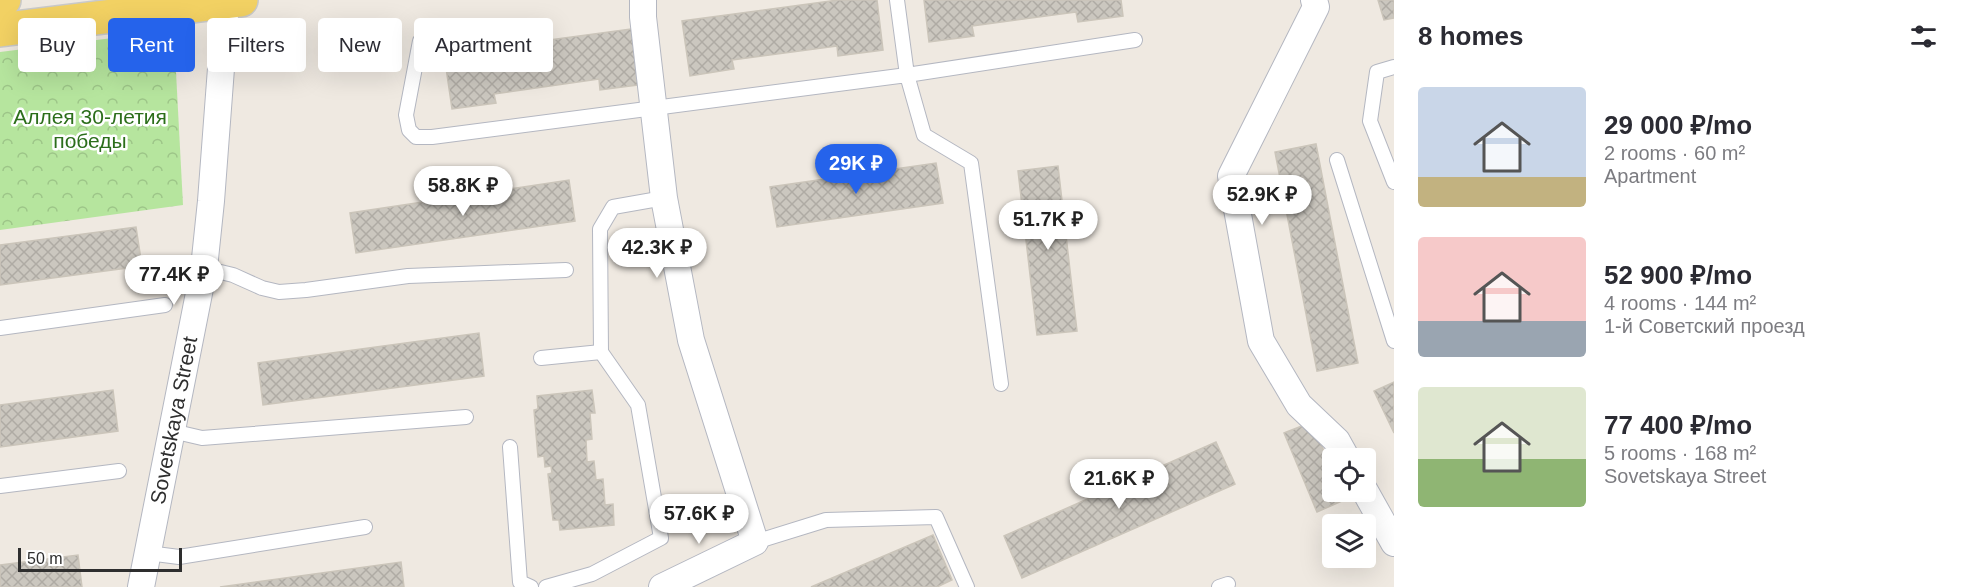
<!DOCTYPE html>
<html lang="en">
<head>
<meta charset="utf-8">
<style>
	body { margin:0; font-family:Helvetica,sans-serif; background:#f2f2f3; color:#2b2b33; height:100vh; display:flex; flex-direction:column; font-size:22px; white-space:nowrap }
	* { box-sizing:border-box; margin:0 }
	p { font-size:20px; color:#7c7c81 }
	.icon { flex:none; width:33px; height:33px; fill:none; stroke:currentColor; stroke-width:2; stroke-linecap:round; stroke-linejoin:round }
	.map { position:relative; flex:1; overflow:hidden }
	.sheet { display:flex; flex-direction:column; background:#fff; width:570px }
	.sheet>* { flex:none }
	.guide { position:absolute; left:18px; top:18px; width:570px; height:54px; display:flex; gap:12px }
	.fabs { position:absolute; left:1322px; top:448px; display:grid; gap:12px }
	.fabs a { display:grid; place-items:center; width:54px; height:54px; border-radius:6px; background:#fff; box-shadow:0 6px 24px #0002; font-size:30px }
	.scale { position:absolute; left:18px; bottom:15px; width:164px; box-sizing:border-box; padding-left:6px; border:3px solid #2e2e2e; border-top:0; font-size:16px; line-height:21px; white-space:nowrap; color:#2e2e2e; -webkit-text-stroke:4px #fff; paint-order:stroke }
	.price { position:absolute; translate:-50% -51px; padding:0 14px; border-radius:21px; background:#fff; color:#222; font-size:20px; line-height:39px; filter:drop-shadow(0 2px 3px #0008) }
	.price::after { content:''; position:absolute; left:50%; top:36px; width:18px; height:14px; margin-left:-9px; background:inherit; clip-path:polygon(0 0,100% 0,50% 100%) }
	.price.current { background:#2563eb; color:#fff }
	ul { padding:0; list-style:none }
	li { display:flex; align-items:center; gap:18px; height:150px; padding:0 24px }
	li span { display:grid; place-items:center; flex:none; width:168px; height:120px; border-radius:6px; color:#555 }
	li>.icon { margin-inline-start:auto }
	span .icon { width:72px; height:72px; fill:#fffc; stroke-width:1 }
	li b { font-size:26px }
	h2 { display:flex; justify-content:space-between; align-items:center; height:72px; padding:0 24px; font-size:26px }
	.tag { padding:0 21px; border-radius:6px; background:#fff; box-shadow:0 6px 24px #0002; font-size:21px; line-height:54px }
	.tag.current { background:#2563eb; color:#fff }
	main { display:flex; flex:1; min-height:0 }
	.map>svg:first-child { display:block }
	.forest { fill:url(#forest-crowns) }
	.building { fill:url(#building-cross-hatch); stroke:#cbc5ba; stroke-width:1.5 }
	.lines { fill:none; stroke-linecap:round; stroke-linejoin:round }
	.lane-casing { stroke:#b4b7c1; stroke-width:16 }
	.street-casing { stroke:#b4b7c1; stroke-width:28 }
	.primary-casing { stroke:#c9c9c9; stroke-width:36 }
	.lane { stroke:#fff; stroke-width:14 }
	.street { stroke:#fff; stroke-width:26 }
	.primary { stroke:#f2d163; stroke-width:33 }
	.labels { text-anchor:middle; stroke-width:5; stroke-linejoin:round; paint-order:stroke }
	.park-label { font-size:21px; fill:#2c6e1b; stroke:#fff }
	.street-label { font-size:21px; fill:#2e2e2e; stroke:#fff }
</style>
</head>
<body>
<main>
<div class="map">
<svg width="1394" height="587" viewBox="0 0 1394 587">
	<defs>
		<pattern id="forest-crowns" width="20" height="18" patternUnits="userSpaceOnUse" patternTransform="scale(1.5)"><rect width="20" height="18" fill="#b6e59e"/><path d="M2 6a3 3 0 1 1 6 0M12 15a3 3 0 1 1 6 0" fill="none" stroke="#9dc588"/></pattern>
		<pattern id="building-cross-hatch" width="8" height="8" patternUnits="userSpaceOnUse" patternTransform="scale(1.5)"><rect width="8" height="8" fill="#cbc7bf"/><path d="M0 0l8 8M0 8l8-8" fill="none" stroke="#afaba4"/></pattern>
	</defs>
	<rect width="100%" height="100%" fill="#efe9e1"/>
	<!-- forest -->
	<path class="forest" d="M161,32L170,39L175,53L183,205L0,230V52Z"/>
	<!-- building -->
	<g class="building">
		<path d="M838,0H877L883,50L838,56L837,46L732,60L734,69L690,76L682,21Z"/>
		<path d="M924,0H1121L1123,16L1078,22L1076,12L972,26L974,36L929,42Z"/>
		<path d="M1378,0H1394V18L1384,20Z"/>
		<path d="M638,28L645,84L600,90L599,79L494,94L496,103L452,109L444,54Z"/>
		<path d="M1316,144L1358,363L1317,371L1275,152Z"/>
		<path d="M936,163L943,203L777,227L770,187Z"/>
		<path d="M1058,166L1077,331L1037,335L1018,171Z"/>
		<path d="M569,180L575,221L356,253L350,213Z"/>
		<path d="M136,227L142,266L0,285V245Z"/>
		<path d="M479,333L484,376L263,405L258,363Z"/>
		<path d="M1394,382V433L1374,391Z"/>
		<path d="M113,390L118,431L0,447V405Z"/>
		<path d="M592,390L595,413H590L592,439L586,440L587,462L594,461L596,480L603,479L605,505L613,504L614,525L560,530L559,520H553L548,474L552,473L551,466L545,467L544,456L538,457L534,410L538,409L537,396Z"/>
		<path d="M1312,422L1332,471V492H1341L1344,500L1317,512L1284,433Z"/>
		<path d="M1216,442L1235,484L1022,578L1004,536Z"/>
		<path d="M933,535L952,580L937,587H811Z"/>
		<path d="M78,555L82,587H0V565Z"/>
		<path d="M401,562L404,587H220Z"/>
	</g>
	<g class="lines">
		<defs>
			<g id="lane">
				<path d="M897,0L907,75L1135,40"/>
				<path d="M420,41L406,115L409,130L416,137H432L907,75L924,135L971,163L1001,384"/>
				<path d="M1394,67L1377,72L1370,121L1394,182"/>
				<path d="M1337,160L1394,341"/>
				<path d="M204,268L233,275L262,288L279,292L306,290L408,276L566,270"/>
				<path d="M0,328L165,305"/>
				<path d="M541,358L601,352"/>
				<path d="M172,431L202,438L466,417"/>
				<path d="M510,447L520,582L531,587"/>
				<path d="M0,486L119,471"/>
				<path d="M755,542L826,520L936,517L967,587"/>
				<path d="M148,553L179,557L365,527"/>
				<path d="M546,587L592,574L661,538L638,405L601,352L600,229L613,207L664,198"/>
				<path d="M1219,587L1228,584"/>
			</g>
			<g id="street">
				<path d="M643,0V17L664,198L691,340L755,542L662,587"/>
				<path d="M1314,0L1316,7L1231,176L1261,341L1299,405L1337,441L1347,459"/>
				<path d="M1365,491L1394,543"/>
				<path id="s1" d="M141,587L204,268L211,201L226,2"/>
			</g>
			<g id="primary">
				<path d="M0,0H4"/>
				<path d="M0,30L241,0"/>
			</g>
		</defs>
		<!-- lane casing -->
		<use href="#lane" class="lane-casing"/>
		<!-- street casing -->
		<use href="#street" class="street-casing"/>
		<!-- primary casing -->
		<use href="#primary" class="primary-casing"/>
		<!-- lane -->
		<use href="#lane" class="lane"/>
		<!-- street -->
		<use href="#street" class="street"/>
		<!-- primary -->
		<use href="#primary" class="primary"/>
	</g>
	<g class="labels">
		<!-- park labels -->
		<g class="park-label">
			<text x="90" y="124">Аллея 30-летия<tspan x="90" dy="24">победы</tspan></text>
		</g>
		<!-- street labels -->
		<g class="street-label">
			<text dy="7" stroke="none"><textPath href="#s1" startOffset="170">Sovetskaya Street</textPath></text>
		</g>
	</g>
</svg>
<div class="fabs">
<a><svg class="icon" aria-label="locate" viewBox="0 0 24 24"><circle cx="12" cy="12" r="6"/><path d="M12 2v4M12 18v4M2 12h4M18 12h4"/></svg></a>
<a><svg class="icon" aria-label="layers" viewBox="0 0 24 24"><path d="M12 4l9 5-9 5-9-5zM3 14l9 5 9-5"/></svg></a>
</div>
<div class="scale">50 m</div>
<b class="price current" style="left:856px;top:195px">29K ₽</b>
<b class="price" style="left:463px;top:217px">58.8K ₽</b>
<b class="price" style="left:1262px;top:226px">52.9K ₽</b>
<b class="price" style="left:1048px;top:251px">51.7K ₽</b>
<b class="price" style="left:657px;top:279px">42.3K ₽</b>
<b class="price" style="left:174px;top:306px">77.4K ₽</b>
<b class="price" style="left:1119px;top:510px">21.6K ₽</b>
<b class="price" style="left:699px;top:545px">57.6K ₽</b>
<div class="guide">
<a class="tag">Buy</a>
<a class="tag current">Rent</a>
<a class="tag">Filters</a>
<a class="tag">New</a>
<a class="tag">Apartment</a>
</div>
</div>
<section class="sheet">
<h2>8 homes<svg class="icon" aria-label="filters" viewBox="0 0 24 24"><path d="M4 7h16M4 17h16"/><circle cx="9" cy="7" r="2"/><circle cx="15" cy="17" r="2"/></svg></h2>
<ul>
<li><span style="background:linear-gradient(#c9d6e8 75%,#c2b280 0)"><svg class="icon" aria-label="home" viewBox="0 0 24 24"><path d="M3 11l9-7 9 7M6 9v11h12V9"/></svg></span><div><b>29 000 ₽/mo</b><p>2 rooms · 60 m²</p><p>Apartment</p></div></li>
<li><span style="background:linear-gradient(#f6c9c9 70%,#9aa5b1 0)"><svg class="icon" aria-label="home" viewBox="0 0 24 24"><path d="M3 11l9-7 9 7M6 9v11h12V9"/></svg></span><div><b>52 900 ₽/mo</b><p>4 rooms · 144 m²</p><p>1-й Советский проезд</p></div></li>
<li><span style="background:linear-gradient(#dfe7d0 60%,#8fb573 0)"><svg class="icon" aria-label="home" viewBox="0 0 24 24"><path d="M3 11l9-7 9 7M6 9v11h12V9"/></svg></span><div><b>77 400 ₽/mo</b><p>5 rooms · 168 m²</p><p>Sovetskaya Street</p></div></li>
</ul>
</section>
</main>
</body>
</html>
